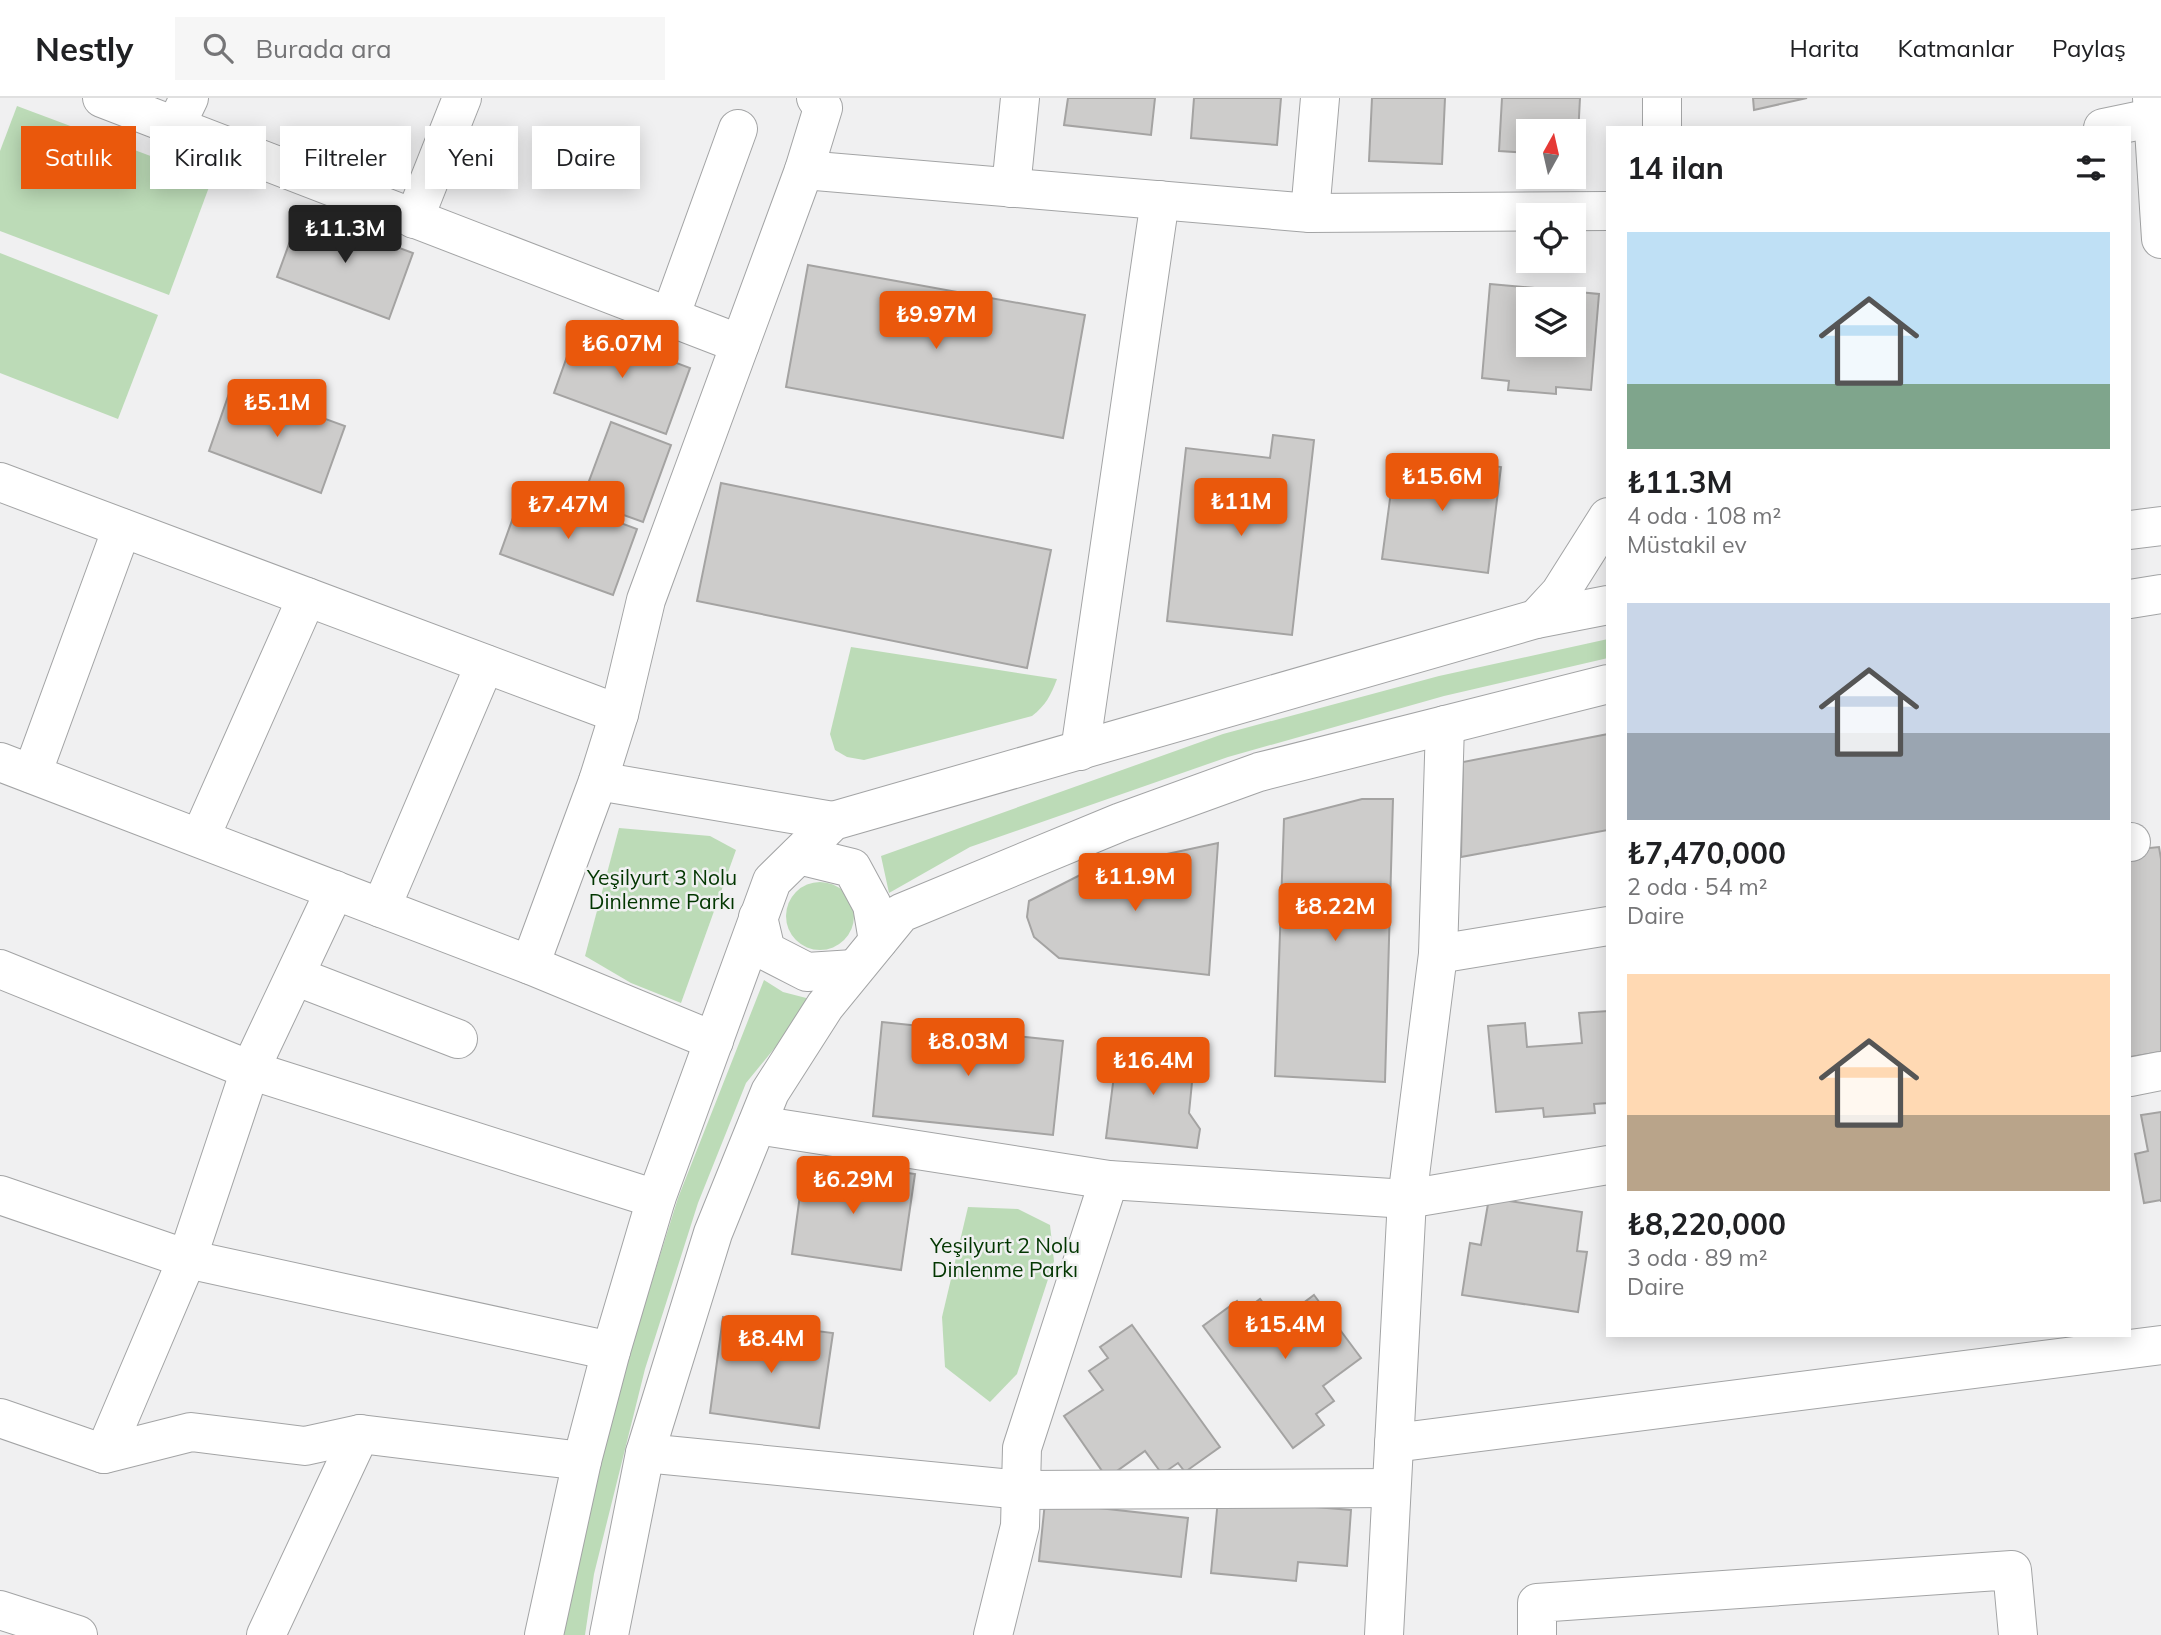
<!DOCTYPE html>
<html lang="tr">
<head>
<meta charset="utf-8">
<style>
	body { margin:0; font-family:Mulish,sans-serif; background:#f6f6f6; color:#202124; height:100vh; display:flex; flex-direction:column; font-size:26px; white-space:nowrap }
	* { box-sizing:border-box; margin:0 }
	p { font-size:23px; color:#757577 }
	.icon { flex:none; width:38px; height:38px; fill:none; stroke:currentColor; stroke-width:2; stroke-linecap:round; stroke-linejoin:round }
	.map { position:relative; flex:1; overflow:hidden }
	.side { position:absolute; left:1606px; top:28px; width:525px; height:1211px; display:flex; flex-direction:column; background:#fff; border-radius:0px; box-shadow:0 4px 18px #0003 }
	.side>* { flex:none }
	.top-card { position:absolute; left:21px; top:28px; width:665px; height:63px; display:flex; gap:14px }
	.needle { width:46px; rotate:8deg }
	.buttons { position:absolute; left:1516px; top:21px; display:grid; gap:14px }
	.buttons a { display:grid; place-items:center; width:70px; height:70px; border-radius:0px; background:#fff; box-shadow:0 4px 18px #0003; font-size:35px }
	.price { position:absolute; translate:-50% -60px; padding:0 16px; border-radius:7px; background:#ea580c; color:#fff; font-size:23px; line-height:46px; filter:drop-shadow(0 2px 4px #0008) }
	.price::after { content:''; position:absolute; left:50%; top:42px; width:21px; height:16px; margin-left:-10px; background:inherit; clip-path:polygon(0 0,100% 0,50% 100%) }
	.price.on { background:#222; color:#fff }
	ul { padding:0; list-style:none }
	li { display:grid; align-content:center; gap:14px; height:371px; padding:0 21px }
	li span { display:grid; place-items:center; height:217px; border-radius:0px; color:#555 }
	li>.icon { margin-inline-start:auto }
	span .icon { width:126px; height:126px; fill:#fffc; stroke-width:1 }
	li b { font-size:30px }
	h2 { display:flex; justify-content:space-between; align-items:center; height:84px; padding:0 21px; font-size:30px }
	.pill { padding:0 24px; border-radius:0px; background:#fff; box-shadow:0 4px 18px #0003; font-size:24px; line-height:63px }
	.pill.on { background:#ea580c; color:#fff }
	header { display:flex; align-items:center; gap:42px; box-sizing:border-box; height:98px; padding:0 35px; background:#fff; border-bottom:2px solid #e0e0e0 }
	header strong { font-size:33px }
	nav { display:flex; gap:38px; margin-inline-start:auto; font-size:24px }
	.search { width:490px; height:63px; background:#f6f6f6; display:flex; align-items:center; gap:18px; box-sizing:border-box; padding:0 24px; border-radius:0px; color:#757577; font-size:26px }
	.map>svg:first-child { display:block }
	.green { fill:#bcdbb7 }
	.building { fill:#cdcccb; stroke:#a4a3a2; stroke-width:2; fill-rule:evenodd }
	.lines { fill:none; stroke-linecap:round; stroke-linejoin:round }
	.street-casing { stroke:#a3a4a5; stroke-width:40 }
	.secondary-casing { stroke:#a3a4a5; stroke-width:40 }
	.street { stroke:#fff; stroke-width:38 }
	.secondary { stroke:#fff; stroke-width:38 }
	.labels { text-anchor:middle; stroke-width:5; stroke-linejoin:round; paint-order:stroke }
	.park-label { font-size:21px; fill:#023600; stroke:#f0f0f1 }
</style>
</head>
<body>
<header>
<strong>Nestly</strong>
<div class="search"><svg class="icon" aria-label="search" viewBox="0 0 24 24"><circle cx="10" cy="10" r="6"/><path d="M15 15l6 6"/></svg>Burada ara</div>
<nav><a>Harita</a><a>Katmanlar</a><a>Paylaş</a></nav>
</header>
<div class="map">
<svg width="2161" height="1537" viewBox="0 0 2161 1537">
	<rect width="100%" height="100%" fill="#f0f0f1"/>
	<!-- green -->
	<g class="green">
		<path d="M17,8L212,81L169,197L0,133V53Z"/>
		<path d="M0,155L158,217L118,321L0,275Z"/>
		<path d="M1608,541V560L1444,598L1228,659L970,749L889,795L881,758L1223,636L1439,578Z"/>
		<path d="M851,549L1057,581C1051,597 1046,607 1032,618L864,662L847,659L835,652L830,636Z"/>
		<path d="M619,730L710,738L736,752L681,905L631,885L585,858Z"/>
		<circle cx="820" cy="818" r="34"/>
		<path d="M764,882L783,894L814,902L746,985L698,1105L645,1271L594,1476L585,1537H564L573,1472L627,1263L678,1100Z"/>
		<path d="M968,1109L1018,1111L1050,1127L1054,1163L1017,1276L990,1304L945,1269L942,1219Z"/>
	</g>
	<!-- building -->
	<g class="building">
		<path d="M1068,0H1155L1151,37L1064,27Z"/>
		<path d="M1194,0H1281L1277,47L1191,40Z"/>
		<path d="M1372,0H1445L1442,66L1369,63Z"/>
		<path d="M1502,0H1580L1577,57H1573V33H1528V55L1499,53Z"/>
		<path d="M1753,0H1807L1754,12Z"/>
		<path d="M301,113L413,155L389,221L277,179Z"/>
		<path d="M808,167L1085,217L1063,340L786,289Z"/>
		<path d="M1490,186L1599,196L1591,292L1556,289V296L1508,292L1509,283L1482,280ZM1528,201H1573V247H1528Z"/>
		<path d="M578,228L690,270L666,336L554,295Z"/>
		<path d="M232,287L345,328L321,395L209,353Z"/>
		<path d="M611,324L671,347L643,424L582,402Z"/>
		<path d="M1273,337L1314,342L1292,537L1167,523L1186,350L1270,360Z"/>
		<path d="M1396,356L1501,369L1488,475L1382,461Z"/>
		<path d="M721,385L1051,452L1027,570L697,503Z"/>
		<path d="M524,389L637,431L613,497L500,456Z"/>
		<path d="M1608,636V732L1461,759L1463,664Z"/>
		<path d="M1362,701H1393L1385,984L1275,978L1284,721Z"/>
		<path d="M1218,745L1209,877L1059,860L1034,839L1027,819L1029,803L1088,773Z"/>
		<path d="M2159,749L2161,761V954L2130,959V752Z"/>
		<path d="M1608,913V1005L1594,1006L1595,1015L1544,1019L1543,1010L1496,1014L1488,928L1525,925L1527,949L1582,945L1579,915Z"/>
		<path d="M882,924L1063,943L1053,1037L873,1018Z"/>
		<path d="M1118,946L1195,954L1189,1015L1200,1031L1197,1050L1106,1040Z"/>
		<path d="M2161,1014V1104V1102L2144,1105L2135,1056L2148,1053L2141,1017Z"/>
		<path d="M805,1060L847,1066L844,1085L872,1089L875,1070L915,1076L901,1172L792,1156Z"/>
		<path d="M1489,1100L1582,1114L1577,1153L1587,1154L1578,1214L1462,1197L1470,1145L1481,1147Z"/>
		<path d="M1314,1197L1361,1260L1323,1288L1334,1303L1316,1316L1324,1327L1293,1350L1203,1228L1237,1203L1244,1213L1260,1201L1278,1224Z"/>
		<path d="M723,1219L765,1224L762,1244L790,1248L793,1230L833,1235L819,1330L710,1315Z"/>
		<path d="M1132,1227L1220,1349L1185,1374L1178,1365L1162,1376L1145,1353L1107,1380L1064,1318L1103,1292L1089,1273L1108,1260L1100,1249Z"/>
		<path d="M1218,1401L1351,1412L1347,1468L1298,1464L1296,1483L1211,1475Z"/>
		<path d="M1045,1404L1188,1420L1181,1479L1039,1463Z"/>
	</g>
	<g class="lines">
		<defs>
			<g id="street">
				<path d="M102,0L740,246"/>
				<path d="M1662,0V30"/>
				<path d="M175,29L189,0"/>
				<path d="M2103,30L2161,18"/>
				<path d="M804,72L1310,115L1608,113"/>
				<path d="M1011,90L1020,0"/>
				<path d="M1310,115L1320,0"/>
				<path d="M414,121L462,0"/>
				<path d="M670,219L738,31"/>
				<path d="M0,384L619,616"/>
				<path d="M1080,653L1160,102"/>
				<path d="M0,664L530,867L714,943"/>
				<path d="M32,676L122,430"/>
				<path d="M598,683L833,723"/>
				<path d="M200,740L307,499"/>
				<path d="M2130,744H2131"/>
				<path d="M381,810L485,566"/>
				<path d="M1438,856L1608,828"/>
				<path d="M530,867L598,683L619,616L646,502L804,72L823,10L816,0"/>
				<path d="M0,871L250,972L656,1101"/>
				<path d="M295,878L458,941"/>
				<path d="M2130,979L2161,973"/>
				<path d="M757,1027L1109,1082L1407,1101L1608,1067"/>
				<path d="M0,1097L187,1161L611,1253"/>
				<path d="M0,1320L104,1356L191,1334L305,1348L360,1336L582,1363"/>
				<path d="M1394,1345L2161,1247"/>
				<path d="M645,1355L1021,1392L1391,1390"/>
				<path d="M104,1356L187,1161L250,972L335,792"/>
				<path d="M0,1512L78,1537"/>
				<path d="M266,1537L360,1336"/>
				<path d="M993,1537L1020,1428L1022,1350L1109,1082"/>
				<path d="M1384,1537L1407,1101L1438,856L1445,627"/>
				<path d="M1537,1537V1505L2012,1472L2018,1537"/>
			</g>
			<g id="secondary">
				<path d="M2152,0L2161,141"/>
				<path d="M2130,432L2161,428"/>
				<path d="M2130,501L2161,496"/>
				<path d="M1536,521L1560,495L1608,419"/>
				<path d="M799,757L852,770L872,807L878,843"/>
				<path d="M758,819L766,853L807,874L854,871"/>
				<path d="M544,1537L582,1363L611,1253L656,1101L772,783L833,723L1536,521L1608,507"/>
				<path d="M609,1537L645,1355L713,1135L770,994L825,908L901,815L1121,724L1259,674L1608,586"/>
			</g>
		</defs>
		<!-- street casing -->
		<use href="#street" class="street-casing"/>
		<!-- secondary casing -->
		<use href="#secondary" class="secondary-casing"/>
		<!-- street -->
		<use href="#street" class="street"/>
		<!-- secondary -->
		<use href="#secondary" class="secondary"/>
	</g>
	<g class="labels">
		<!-- park labels -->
		<g class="park-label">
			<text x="662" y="787">Yeşilyurt 3 Nolu<tspan x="662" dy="24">Dinlenme Parkı</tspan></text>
			<text x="1005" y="1155">Yeşilyurt 2 Nolu<tspan x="1005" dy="24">Dinlenme Parkı</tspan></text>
		</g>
	</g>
</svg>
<div class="buttons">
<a><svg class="needle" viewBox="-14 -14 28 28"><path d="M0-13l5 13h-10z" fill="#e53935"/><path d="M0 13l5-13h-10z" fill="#757577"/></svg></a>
<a><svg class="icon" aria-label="locate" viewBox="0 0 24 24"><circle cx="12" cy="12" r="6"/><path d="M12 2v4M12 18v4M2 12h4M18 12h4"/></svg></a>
<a><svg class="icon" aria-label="layers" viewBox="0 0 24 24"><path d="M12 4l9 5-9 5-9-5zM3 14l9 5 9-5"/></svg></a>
</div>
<b class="price on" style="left:345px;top:167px">₺11.3M</b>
<b class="price" style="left:936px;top:253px">₺9.97M</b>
<b class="price" style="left:622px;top:282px">₺6.07M</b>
<b class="price" style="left:277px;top:341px">₺5.1M</b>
<b class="price" style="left:1442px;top:415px">₺15.6M</b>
<b class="price" style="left:1241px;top:440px">₺11M</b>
<b class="price" style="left:568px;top:443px">₺7.47M</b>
<b class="price" style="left:1135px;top:815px">₺11.9M</b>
<b class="price" style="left:1335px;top:845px">₺8.22M</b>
<b class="price" style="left:968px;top:980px">₺8.03M</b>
<b class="price" style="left:1153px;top:999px">₺16.4M</b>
<b class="price" style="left:853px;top:1118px">₺6.29M</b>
<b class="price" style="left:1285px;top:1263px">₺15.4M</b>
<b class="price" style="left:771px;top:1277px">₺8.4M</b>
<div class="top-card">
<a class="pill on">Satılık</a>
<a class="pill">Kiralık</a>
<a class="pill">Filtreler</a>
<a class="pill">Yeni</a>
<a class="pill">Daire</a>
</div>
<section class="side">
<h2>14 ilan<svg class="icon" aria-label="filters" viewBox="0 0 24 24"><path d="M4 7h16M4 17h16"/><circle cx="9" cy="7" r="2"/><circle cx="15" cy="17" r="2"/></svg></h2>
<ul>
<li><span style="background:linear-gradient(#bfe0f5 70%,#7fa58c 0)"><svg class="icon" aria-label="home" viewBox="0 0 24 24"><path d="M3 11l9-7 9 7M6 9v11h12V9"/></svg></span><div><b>₺11.3M</b><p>4 oda · 108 m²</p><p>Müstakil ev</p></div></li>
<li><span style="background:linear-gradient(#c9d6e8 60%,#9aa5b1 0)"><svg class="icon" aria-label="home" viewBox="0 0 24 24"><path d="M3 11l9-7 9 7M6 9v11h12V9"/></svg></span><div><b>₺7,470,000</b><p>2 oda · 54 m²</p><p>Daire</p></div></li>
<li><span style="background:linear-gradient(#ffd9b3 65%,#b9a48a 0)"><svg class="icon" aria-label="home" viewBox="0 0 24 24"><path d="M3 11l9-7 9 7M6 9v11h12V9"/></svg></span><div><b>₺8,220,000</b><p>3 oda · 89 m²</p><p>Daire</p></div></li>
</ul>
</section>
</div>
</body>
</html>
